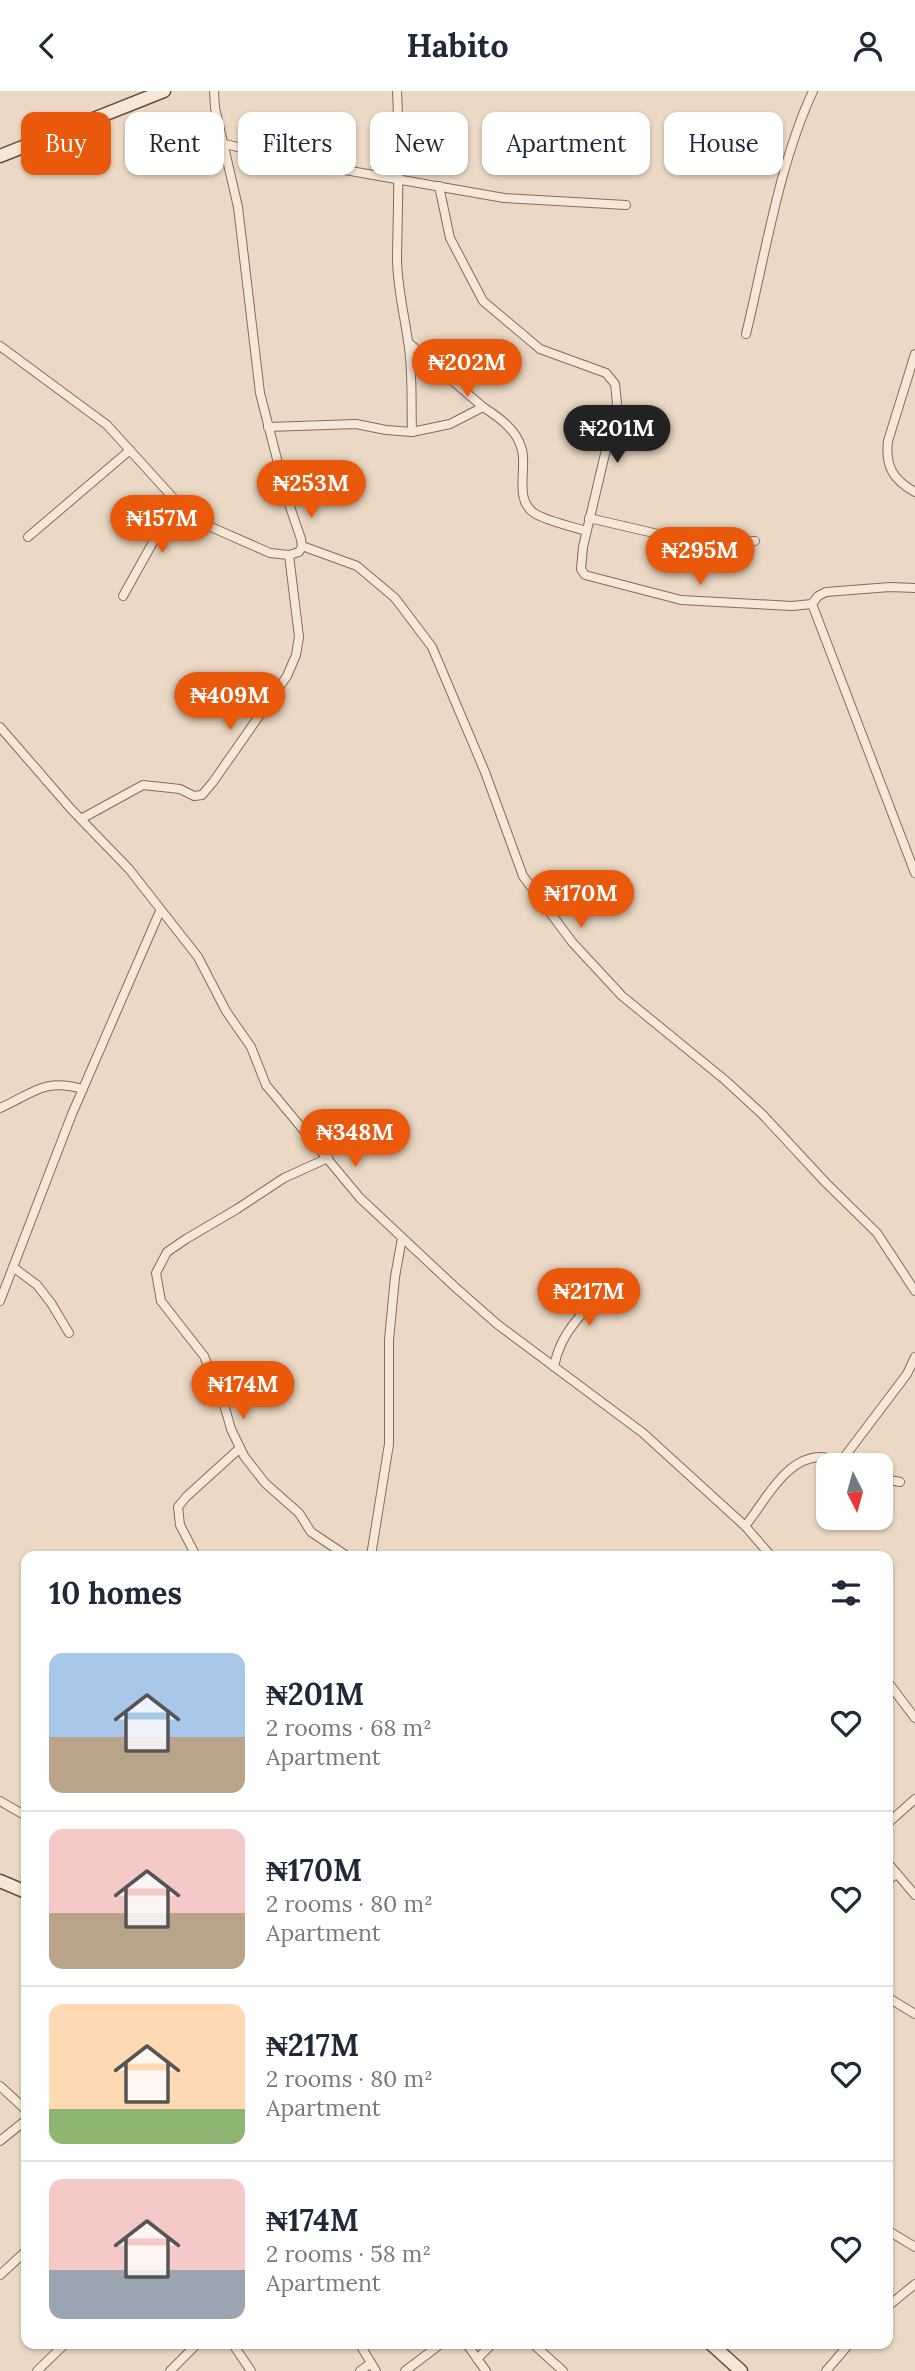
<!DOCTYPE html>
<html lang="en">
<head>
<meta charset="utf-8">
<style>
	body { margin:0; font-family:Lora,serif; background:#f2f2f3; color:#1f2937; height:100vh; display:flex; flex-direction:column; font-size:26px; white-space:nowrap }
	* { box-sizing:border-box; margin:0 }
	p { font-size:23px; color:#747a83 }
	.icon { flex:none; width:38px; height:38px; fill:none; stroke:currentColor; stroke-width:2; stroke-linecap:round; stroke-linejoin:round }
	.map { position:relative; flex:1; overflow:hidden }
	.side { position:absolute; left:21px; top:1460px; width:872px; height:798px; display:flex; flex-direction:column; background:#fff; border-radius:14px; box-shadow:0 2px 5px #0004 }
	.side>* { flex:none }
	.hud { position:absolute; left:21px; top:21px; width:873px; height:63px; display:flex; gap:14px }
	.needle { width:46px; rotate:174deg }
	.tools { position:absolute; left:816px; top:1362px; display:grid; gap:14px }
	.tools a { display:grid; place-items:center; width:77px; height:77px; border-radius:14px; background:#fff; box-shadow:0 2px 5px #0004; font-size:35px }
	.price { position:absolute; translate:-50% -60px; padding:0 16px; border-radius:24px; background:#ea580c; color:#fff; font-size:23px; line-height:46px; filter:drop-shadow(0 2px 4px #0008) }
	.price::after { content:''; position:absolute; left:50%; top:42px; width:21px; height:16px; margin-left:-10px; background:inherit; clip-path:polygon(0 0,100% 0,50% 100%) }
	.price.current { background:#222; color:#fff }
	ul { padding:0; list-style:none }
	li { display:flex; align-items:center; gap:21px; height:175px; padding:0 28px }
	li+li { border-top:2px solid #e0e1e3 }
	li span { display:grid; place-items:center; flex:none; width:196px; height:140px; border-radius:14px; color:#555 }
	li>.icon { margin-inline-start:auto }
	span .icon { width:84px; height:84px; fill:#fffc; stroke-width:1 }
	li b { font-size:30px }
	h2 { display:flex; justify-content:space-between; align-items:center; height:84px; padding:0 28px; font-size:30px }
	.pill { padding:0 24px; border-radius:14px; background:#fff; box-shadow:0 2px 5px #0004; font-size:24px; line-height:63px }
	.pill.current { background:#ea580c; color:#fff }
	header { display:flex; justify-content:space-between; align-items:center; height:91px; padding:0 28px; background:#fff; font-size:32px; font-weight:700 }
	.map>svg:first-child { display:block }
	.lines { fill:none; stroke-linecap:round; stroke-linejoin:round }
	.street-casing { stroke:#856b5d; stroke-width:10 }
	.secondary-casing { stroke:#674d40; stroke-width:15 }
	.street { stroke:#f6e8d8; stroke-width:8 }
	.secondary { stroke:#f6e8d8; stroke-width:12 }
</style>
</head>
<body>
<header><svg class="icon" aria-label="back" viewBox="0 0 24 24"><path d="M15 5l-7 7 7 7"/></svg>Habito<svg class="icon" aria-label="person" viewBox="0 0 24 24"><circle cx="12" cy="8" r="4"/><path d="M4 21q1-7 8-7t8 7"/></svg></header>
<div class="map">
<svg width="915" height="2280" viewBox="0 0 915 2280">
	<rect width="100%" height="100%" fill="#ebd9c5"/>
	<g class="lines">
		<defs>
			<g id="street">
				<path d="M397,0C400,55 398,111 397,166C397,195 404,222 408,250C413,279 411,311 412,341"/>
				<path d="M225,53L305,72L504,107L626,114"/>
				<path d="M439,95L450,147L483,210L540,258L606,282L615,293L617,312L583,456L581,478L585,484L681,509L792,515L812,513L818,505L826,501L890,496L915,497"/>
				<path d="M746,243C765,165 779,73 813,0"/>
				<path d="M409,252L483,316"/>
				<path d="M0,255L107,334L176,410L211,436L270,462L289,464L299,461L302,455L301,448L287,407L260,302L238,116L215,17L214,0"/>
				<path d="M915,263L888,350C885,375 893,389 915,401"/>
				<path d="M268,336L356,333L386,339L412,341L450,333L483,316C500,327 517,339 522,359C527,379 514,408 534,422C544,429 573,436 586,440"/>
				<path d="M589,427L684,449L755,450"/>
				<path d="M28,446L130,359"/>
				<path d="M302,455L357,475L395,507L432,556L485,681L523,785L572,851L622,905L725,989L762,1023L826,1092L877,1142L915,1200"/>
				<path d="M123,505L176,410"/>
				<path d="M812,513L915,782"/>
				<path d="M0,636L71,718L129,778L198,866L226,920L251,956L266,994L360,1107L455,1196L497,1233L643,1342L745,1435L771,1465"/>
				<path d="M81,728L143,694L180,698L194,705L202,704L213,691L287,585L296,564L299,546L289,464"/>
				<path d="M0,1017C34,1002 43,987 83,998"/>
				<path d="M328,1067L284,1087L237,1118L186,1148L167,1161L156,1182L161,1210L204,1265L225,1317L231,1338L244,1365L265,1392L299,1422L311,1441L347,1465"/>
				<path d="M13,1176L37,1194L51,1212L69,1242"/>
				<path d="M0,1210L72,1023L160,820"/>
				<path d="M554,1276C560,1240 587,1216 614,1194"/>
				<path d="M839,1373L907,1283L915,1266"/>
				<path d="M880,1387L900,1391"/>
				<path d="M745,1435C765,1411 785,1366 821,1366C828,1366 835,1371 842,1374"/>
				<path d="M196,1465L180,1434L178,1416L186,1406L240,1357"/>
				<path d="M371,1465L389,1353V1249L395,1186L402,1147"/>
				<path d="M887,1590L915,1627"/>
				<path d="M0,1710L26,1725"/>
				<path d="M887,1733L915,1708"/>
				<path d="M887,1771L915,1804"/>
				<path d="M887,1790L896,1783"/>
				<path d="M887,1906L915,1923"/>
				<path d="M0,1995L26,2019"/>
				<path d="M0,2050L26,2029"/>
				<path d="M887,2139L915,2156"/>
				<path d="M0,2184L26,2160"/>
				<path d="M887,2216L915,2193"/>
				<path d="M232,2252L251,2280"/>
				<path d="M359,2252L376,2280"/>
				<path d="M466,2252L486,2280"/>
				<path d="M532,2252L563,2280"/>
				<path d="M477,2268L493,2252"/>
				<path d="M37,2280L66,2252"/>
				<path d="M170,2280L198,2252"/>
				<path d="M360,2280L371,2272"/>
				<path d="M405,2280L442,2252"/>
				<path d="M826,2280L850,2252"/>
			</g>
			<g id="secondary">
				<path d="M0,65L164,0"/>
				<path d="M0,1790L26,1801"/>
				<path d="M710,2252L741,2280"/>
			</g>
		</defs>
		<!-- street casing -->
		<use href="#street" class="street-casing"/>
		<!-- secondary casing -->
		<use href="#secondary" class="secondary-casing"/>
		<!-- street -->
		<use href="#street" class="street"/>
		<!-- secondary -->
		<use href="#secondary" class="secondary"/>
	</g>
</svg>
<div class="tools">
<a><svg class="needle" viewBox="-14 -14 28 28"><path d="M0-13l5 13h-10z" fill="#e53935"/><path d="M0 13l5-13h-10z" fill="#747a83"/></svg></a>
</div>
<b class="price" style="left:467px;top:308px">₦202M</b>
<b class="price current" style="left:617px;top:374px">₦201M</b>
<b class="price" style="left:311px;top:429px">₦253M</b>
<b class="price" style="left:162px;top:464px">₦157M</b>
<b class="price" style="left:700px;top:496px">₦295M</b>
<b class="price" style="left:230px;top:641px">₦409M</b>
<b class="price" style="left:581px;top:839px">₦170M</b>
<b class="price" style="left:355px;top:1078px">₦348M</b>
<b class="price" style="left:589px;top:1237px">₦217M</b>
<b class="price" style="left:243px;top:1330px">₦174M</b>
<div class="hud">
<a class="pill current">Buy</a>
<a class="pill">Rent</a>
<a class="pill">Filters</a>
<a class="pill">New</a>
<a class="pill">Apartment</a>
<a class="pill">House</a>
</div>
<section class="side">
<h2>10 homes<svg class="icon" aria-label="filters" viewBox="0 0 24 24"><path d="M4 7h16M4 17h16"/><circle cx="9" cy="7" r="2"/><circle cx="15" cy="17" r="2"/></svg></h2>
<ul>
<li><span style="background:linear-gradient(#a9c7e8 60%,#b9a48a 0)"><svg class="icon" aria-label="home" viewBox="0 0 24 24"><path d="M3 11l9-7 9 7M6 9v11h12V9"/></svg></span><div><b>₦201M</b><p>2 rooms · 68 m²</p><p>Apartment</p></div><svg class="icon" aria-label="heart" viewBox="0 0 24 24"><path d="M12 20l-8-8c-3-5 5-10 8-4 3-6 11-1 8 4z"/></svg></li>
<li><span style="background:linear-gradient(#f6c9c9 60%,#b9a48a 0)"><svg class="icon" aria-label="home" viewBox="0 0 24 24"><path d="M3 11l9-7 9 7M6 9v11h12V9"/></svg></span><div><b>₦170M</b><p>2 rooms · 80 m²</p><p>Apartment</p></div><svg class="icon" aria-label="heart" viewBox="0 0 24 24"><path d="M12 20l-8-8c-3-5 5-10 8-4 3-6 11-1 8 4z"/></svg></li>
<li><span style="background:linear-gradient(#ffd9b3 75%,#8fb573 0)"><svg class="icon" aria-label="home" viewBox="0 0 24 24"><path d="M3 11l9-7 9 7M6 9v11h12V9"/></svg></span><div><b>₦217M</b><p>2 rooms · 80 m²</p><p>Apartment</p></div><svg class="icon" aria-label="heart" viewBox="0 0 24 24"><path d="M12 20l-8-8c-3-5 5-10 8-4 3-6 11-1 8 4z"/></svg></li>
<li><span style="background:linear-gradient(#f6c9c9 65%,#9aa5b1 0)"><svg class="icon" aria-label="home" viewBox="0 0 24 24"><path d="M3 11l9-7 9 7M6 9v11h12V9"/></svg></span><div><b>₦174M</b><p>2 rooms · 58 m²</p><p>Apartment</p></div><svg class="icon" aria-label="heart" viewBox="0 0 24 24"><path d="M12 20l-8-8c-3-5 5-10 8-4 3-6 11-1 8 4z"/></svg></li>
</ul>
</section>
</div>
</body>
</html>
